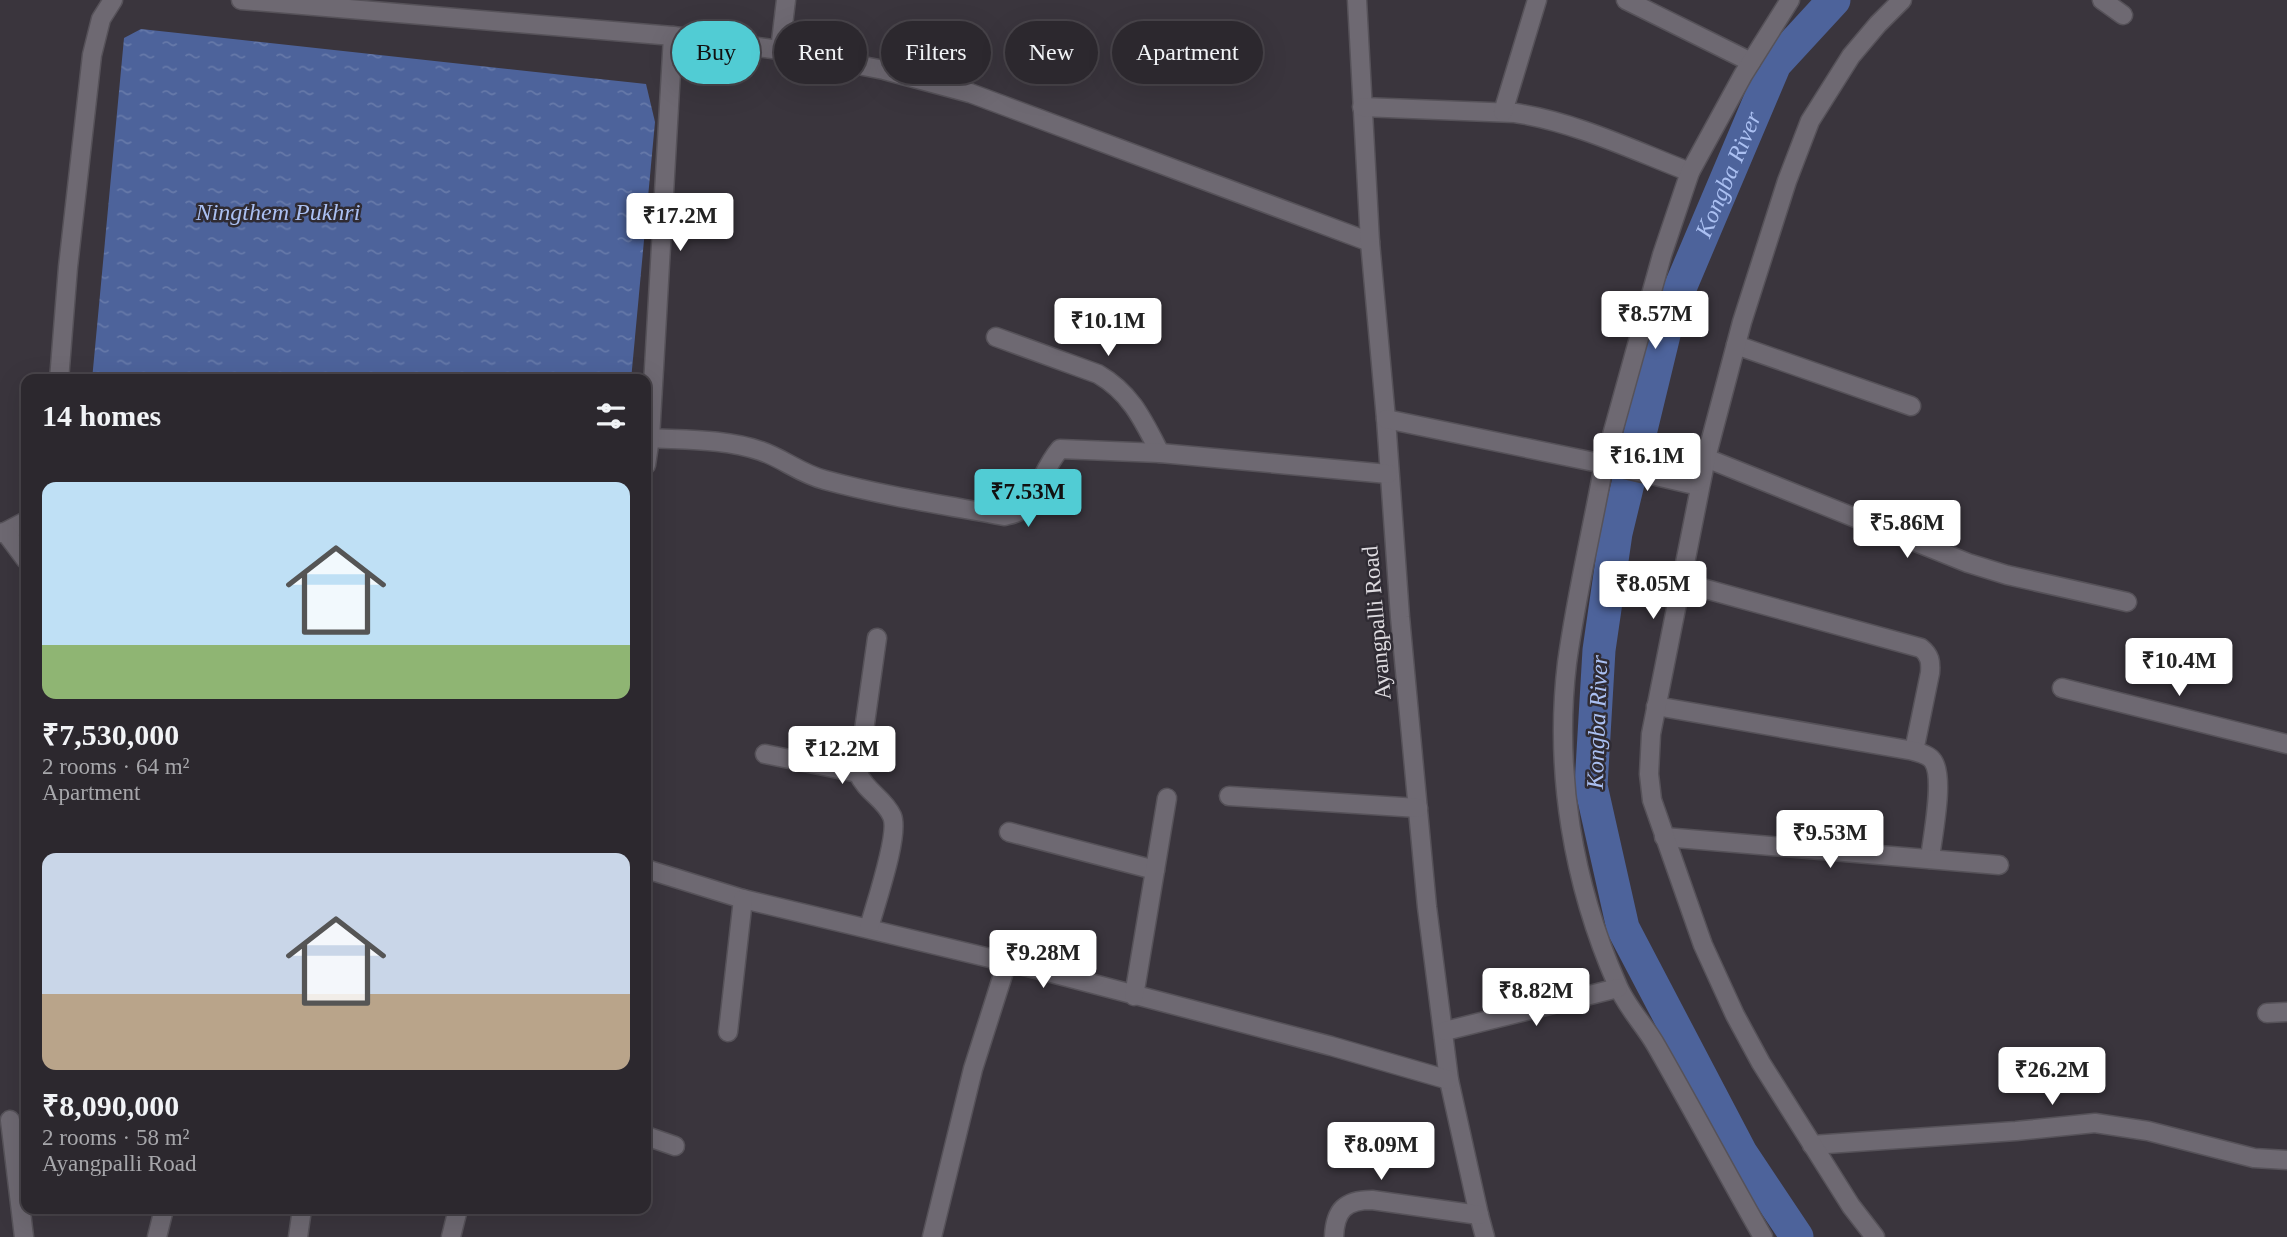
<!DOCTYPE html>
<html lang="en">
<head>
<meta charset="utf-8">
<style>
	body { margin:0; font-family:Georgia,serif; background:#343036; color:#f1f3f6; height:100vh; display:flex; flex-direction:column; font-size:26px; white-space:nowrap }
	* { box-sizing:border-box; margin:0 }
	p { font-size:23px; color:#a6a6aa }
	.icon { flex:none; width:38px; height:38px; fill:none; stroke:currentColor; stroke-width:2; stroke-linecap:round; stroke-linejoin:round }
	.map { position:relative; flex:1; overflow:hidden }
	.drawer { position:absolute; left:21px; top:374px; width:630px; height:840px; display:flex; flex-direction:column; background:#2c282e; border-radius:14px; box-shadow:0 7px 28px #0002,0 0 0 2px #48444a }
	.drawer>* { flex:none }
	.top-card { position:absolute; left:672px; top:21px; width:665px; height:63px; display:flex; gap:14px }
	.price { position:absolute; translate:-50% -60px; padding:0 16px; border-radius:7px; background:#fff; color:#222; font-size:23px; line-height:46px; filter:drop-shadow(0 2px 4px #0008) }
	.price::after { content:''; position:absolute; left:50%; top:42px; width:21px; height:16px; margin-left:-10px; background:inherit; clip-path:polygon(0 0,100% 0,50% 100%) }
	.price.current { background:#51ccd4; color:#111 }
	ul { padding:0; list-style:none }
	li { display:grid; align-content:center; gap:14px; height:371px; padding:0 21px }
	li span { display:grid; place-items:center; height:217px; border-radius:14px; color:#555 }
	li>.icon { margin-inline-start:auto }
	span .icon { width:126px; height:126px; fill:#fffc; stroke-width:1 }
	li b { font-size:30px }
	h2 { display:flex; justify-content:space-between; align-items:center; height:84px; padding:0 21px; font-size:30px }
	.pill { padding:0 24px; border-radius:32px; background:#2c282e; box-shadow:0 7px 28px #0002,0 0 0 2px #48444a; font-size:24px; line-height:63px }
	.pill.current { background:#51ccd4; color:#111 }
	.map>svg:first-child { display:block }
	.water { fill:url(#water-ripples) }
	.lines { fill:none; stroke-linecap:round; stroke-linejoin:round }
	.river { stroke:#4d639b; stroke-width:33 }
	.minor-casing { stroke:#565259; stroke-width:21 }
	.minor { stroke:#6e6972; stroke-width:18 }
	.labels { text-anchor:middle; stroke-width:5; stroke-linejoin:round; paint-order:stroke }
	.street-label { font-size:23px; fill:#dedbe0; stroke:#2f2b33 }
	.water-label { font-size:24px; font-style:italic; fill:#abc0f2; stroke:#2f2b33 }
</style>
</head>
<body>
<div class="map">
<svg width="2287" height="1237" viewBox="0 0 2287 1237">
	<defs>
		<pattern id="water-ripples" width="26" height="14" patternUnits="userSpaceOnUse" patternTransform="scale(1.75)"><rect width="26" height="14" fill="#4d639b"/><path d="M2 4q2-2 4 0t4 0M15 11q2-2 4 0t4 0" fill="none" stroke="#6679a9"/></pattern>
	</defs>
	<rect width="100%" height="100%" fill="#3a353d"/>
	<!-- water -->
	<path class="water" d="M141,29L646,84L655,122L631,380H92L124,38Z"/>
	<g class="lines">
		<!-- river -->
		<path class="river" id="s1" d="M1797,1237L1741,1153L1623,928L1591,786L1599,650L1616,533L1669,314L1775,64L1834,0"/>
		<defs>
			<g id="minor">
				<path d="M241,0L673,36L780,50L884,70L970,93L1370,242"/>
				<path d="M1357,0L1370,242L1386,419L1400,617L1427,907L1449,1080L1479,1215L1485,1237"/>
				<path d="M1626,0L1751,62"/>
				<path d="M2102,0L2123,15"/>
				<path d="M780,50L786,0"/>
				<path d="M1362,107L1515,113C1575,122 1633,150 1690,172"/>
				<path d="M1503,112L1537,0"/>
				<path d="M996,337L1098,374C1131,393 1143,420 1160,453"/>
				<path d="M1736,345L1911,406"/>
				<path d="M59,380L68,267L92,55L101,19L113,0"/>
				<path d="M1386,419L1604,464L1662,255L1690,172L1743,75L1790,0"/>
				<path d="M650,438C687,440 726,439 761,451C784,459 801,474 825,480C884,496 944,505 1004,516C1012,514 1019,513 1025,507C1039,490 1045,466 1060,449L1160,453L1388,474"/>
				<path d="M1706,458L1968,563L2007,575L2127,602"/>
				<path d="M646,465L650,438L673,36"/>
				<path d="M1699,486L1604,464C1592,530 1576,596 1567,663C1554,772 1573,884 1617,984C1626,1007 1645,1025 1657,1047C1693,1110 1727,1174 1763,1237"/>
				<path d="M5,532L26,521"/>
				<path d="M0,533L5,532L26,560"/>
				<path d="M1680,582L1921,648C1930,655 1931,662 1930,673L1914,751"/>
				<path d="M2062,688L2287,744"/>
				<path d="M1656,706L1914,751C1920,753 1929,755 1933,761C1945,778 1932,838 1930,859"/>
				<path d="M765,754L858,773"/>
				<path d="M1229,796L1418,808"/>
				<path d="M1009,832L1155,870"/>
				<path d="M1664,837L1999,865"/>
				<path d="M646,869L743,899L1040,970L1331,1046L1449,1080"/>
				<path d="M869,928C875,905 900,834 892,816C884,798 866,792 858,773L877,638"/>
				<path d="M1134,996L1167,798"/>
				<path d="M2267,1013L2287,1012"/>
				<path d="M1445,1031L1618,988"/>
				<path d="M728,1032L743,899"/>
				<path d="M10,1120L24,1237"/>
				<path d="M646,1136L675,1146"/>
				<path d="M1812,1145L2016,1131L2095,1123L2148,1131L2254,1158L2287,1160"/>
				<path d="M157,1237L164,1209"/>
				<path d="M298,1237L302,1209"/>
				<path d="M451,1237L458,1209"/>
				<path d="M932,1237L973,1069L1007,962"/>
				<path d="M1334,1237C1335,1210 1345,1200 1372,1200L1479,1215"/>
				<path d="M1875,1237L1851,1206L1761,1063L1735,1015L1703,945L1652,800L1649,774L1651,734L1706,458L1742,322L1787,181L1810,121L1851,56L1878,24L1902,0"/>
			</g>
		</defs>
		<!-- minor casing -->
		<use href="#minor" class="minor-casing"/>
		<!-- minor -->
		<use href="#minor" class="minor"/>
	</g>
	<g class="labels">
		<!-- street labels -->
		<g class="street-label">
			<text transform="translate(1376 623) rotate(-95)" y="8">Ayangpalli Road</text>
		</g>
		<!-- water labels -->
		<g class="water-label">
			<text dy="8" stroke="none"><textPath href="#s1" startOffset="1132">Kongba River</textPath></text>
			<text x="278" y="220">Ningthem Pukhri</text>
			<text transform="translate(1597 722) rotate(-88)" y="8">Kongba River</text>
		</g>
	</g>
</svg>
<b class="price" style="left:680px;top:253px">₹17.2M</b>
<b class="price" style="left:1655px;top:351px">₹8.57M</b>
<b class="price" style="left:1108px;top:358px">₹10.1M</b>
<b class="price" style="left:1647px;top:493px">₹16.1M</b>
<b class="price current" style="left:1028px;top:529px">₹7.53M</b>
<b class="price" style="left:1907px;top:560px">₹5.86M</b>
<b class="price" style="left:1653px;top:621px">₹8.05M</b>
<b class="price" style="left:2179px;top:698px">₹10.4M</b>
<b class="price" style="left:842px;top:786px">₹12.2M</b>
<b class="price" style="left:1830px;top:870px">₹9.53M</b>
<b class="price" style="left:1043px;top:990px">₹9.28M</b>
<b class="price" style="left:1536px;top:1028px">₹8.82M</b>
<b class="price" style="left:2052px;top:1107px">₹26.2M</b>
<b class="price" style="left:1381px;top:1182px">₹8.09M</b>
<div class="top-card">
<a class="pill current">Buy</a>
<a class="pill">Rent</a>
<a class="pill">Filters</a>
<a class="pill">New</a>
<a class="pill">Apartment</a>
</div>
<section class="drawer">
<h2>14 homes<svg class="icon" aria-label="filters" viewBox="0 0 24 24"><path d="M4 7h16M4 17h16"/><circle cx="9" cy="7" r="2"/><circle cx="15" cy="17" r="2"/></svg></h2>
<ul>
<li><span style="background:linear-gradient(#bfe0f5 75%,#8fb573 0)"><svg class="icon" aria-label="home" viewBox="0 0 24 24"><path d="M3 11l9-7 9 7M6 9v11h12V9"/></svg></span><div><b>₹7,530,000</b><p>2 rooms · 64 m²</p><p>Apartment</p></div></li>
<li><span style="background:linear-gradient(#c9d6e8 65%,#b9a48a 0)"><svg class="icon" aria-label="home" viewBox="0 0 24 24"><path d="M3 11l9-7 9 7M6 9v11h12V9"/></svg></span><div><b>₹8,090,000</b><p>2 rooms · 58 m²</p><p>Ayangpalli Road</p></div></li>
</ul>
</section>
</div>
</body>
</html>
